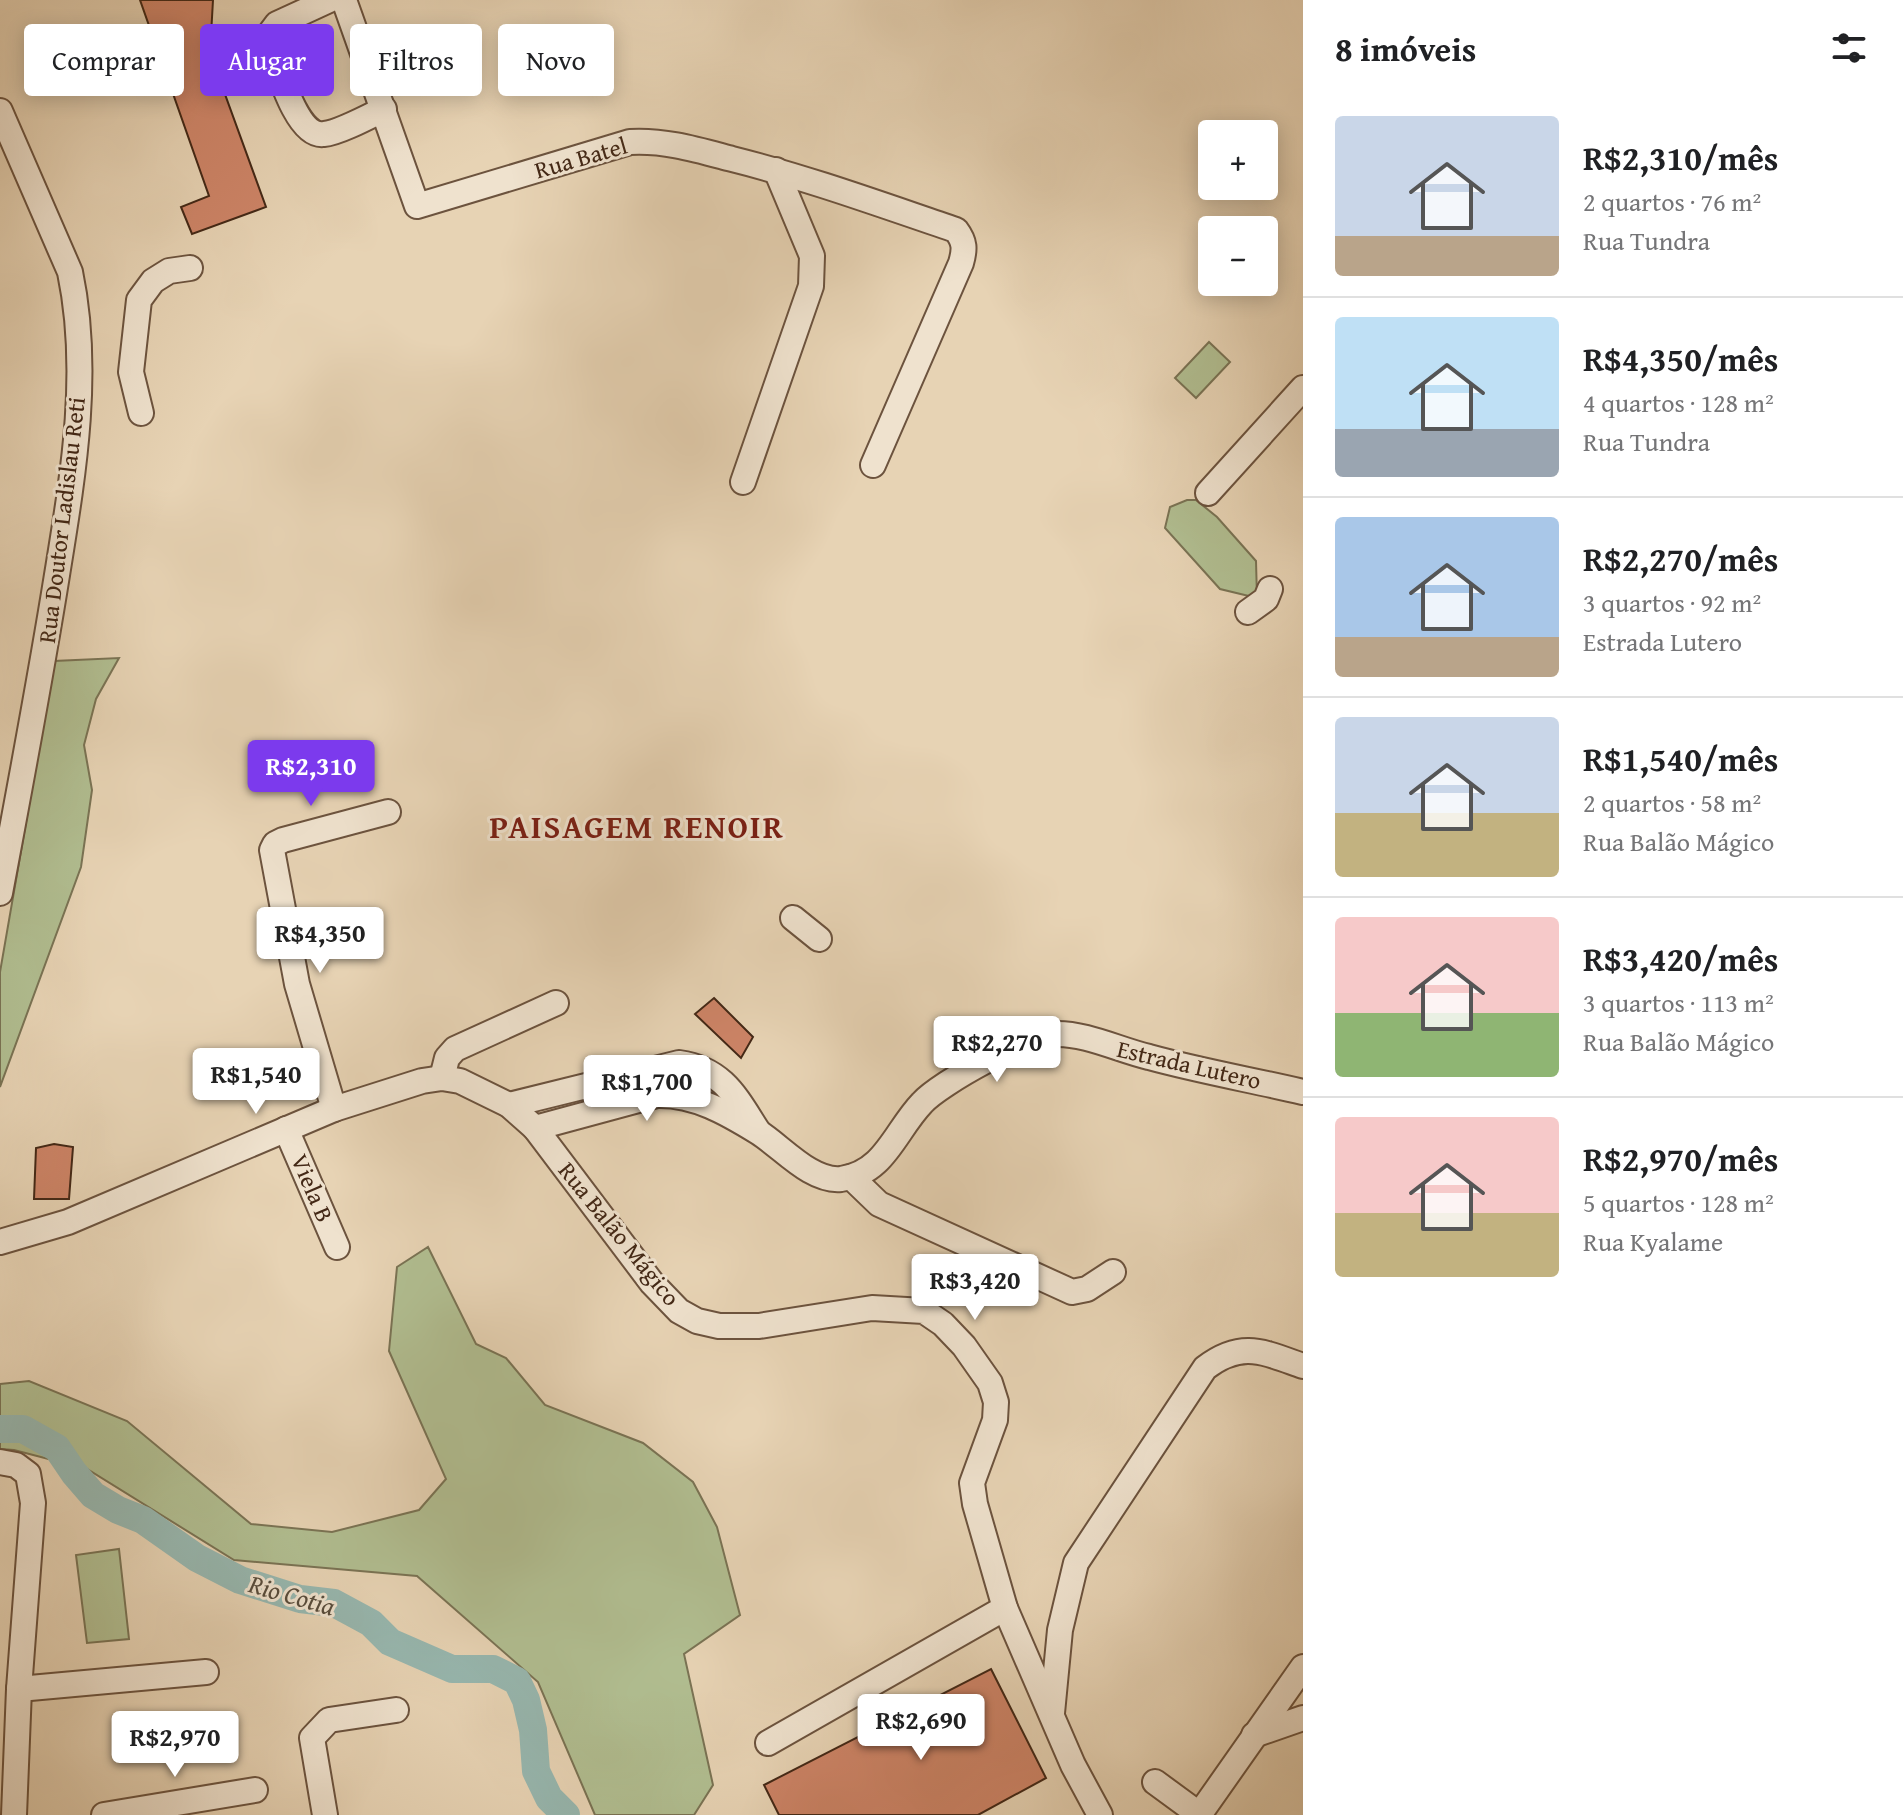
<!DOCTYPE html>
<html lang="pt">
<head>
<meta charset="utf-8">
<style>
	body { margin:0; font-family:"Gentium Book Plus",serif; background:#f6f6f6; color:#202124; height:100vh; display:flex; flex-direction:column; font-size:30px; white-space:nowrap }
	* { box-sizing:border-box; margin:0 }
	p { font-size:26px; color:#757577 }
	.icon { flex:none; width:44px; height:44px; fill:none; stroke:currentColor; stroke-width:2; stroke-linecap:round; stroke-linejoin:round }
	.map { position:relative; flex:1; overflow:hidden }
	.drawer { display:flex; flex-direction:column; background:#fff; width:600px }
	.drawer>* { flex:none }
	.top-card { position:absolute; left:24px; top:24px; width:760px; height:72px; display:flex; gap:16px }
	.fabs { position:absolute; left:1198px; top:120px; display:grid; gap:16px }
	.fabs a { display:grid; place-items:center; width:80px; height:80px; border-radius:8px; background:#fff; box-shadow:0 4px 20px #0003; font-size:40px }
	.price { position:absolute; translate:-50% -68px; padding:0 18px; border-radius:8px; background:#fff; color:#222; font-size:26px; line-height:52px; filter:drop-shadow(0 2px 4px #0008) }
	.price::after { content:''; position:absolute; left:50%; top:48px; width:24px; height:18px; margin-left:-12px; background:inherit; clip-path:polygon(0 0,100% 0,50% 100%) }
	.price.current { background:#7c3aed; color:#fff }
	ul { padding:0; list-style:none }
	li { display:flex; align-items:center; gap:24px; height:200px; padding:0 32px }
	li+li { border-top:2px solid #e0e0e0 }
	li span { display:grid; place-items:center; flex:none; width:224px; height:160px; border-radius:8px; color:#555 }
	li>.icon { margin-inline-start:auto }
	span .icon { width:96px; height:96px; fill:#fffc; stroke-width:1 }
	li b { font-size:34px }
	h2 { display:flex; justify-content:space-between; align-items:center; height:96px; padding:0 32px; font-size:34px }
	.chip { padding:0 28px; border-radius:8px; background:#fff; box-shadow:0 4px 20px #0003; font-size:28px; line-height:72px }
	.chip.current { background:#7c3aed; color:#fff }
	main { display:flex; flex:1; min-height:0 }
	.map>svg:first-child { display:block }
	.green { fill:#b1be91; stroke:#7a7354; stroke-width:2 }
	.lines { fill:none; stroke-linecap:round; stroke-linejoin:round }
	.river { stroke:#97b7af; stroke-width:28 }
	.building { fill:#cd8467; stroke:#432816; stroke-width:2 }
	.minor-casing { stroke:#6c533e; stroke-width:28 }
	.minor { stroke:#efe2ce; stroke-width:24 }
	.labels { text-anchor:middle; stroke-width:6; stroke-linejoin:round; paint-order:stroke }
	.street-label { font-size:24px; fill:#432816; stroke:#efe2ce }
	.water-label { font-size:26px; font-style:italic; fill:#584c3c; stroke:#efe2ce }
	.district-label { font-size:32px; font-weight:bold; letter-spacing:2px; fill:#7a1f14; stroke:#efe2ce }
</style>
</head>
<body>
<main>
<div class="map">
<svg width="1303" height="1815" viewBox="0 0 1303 1815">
	<rect width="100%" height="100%" fill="#e7d3b4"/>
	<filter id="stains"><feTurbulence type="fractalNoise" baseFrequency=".0025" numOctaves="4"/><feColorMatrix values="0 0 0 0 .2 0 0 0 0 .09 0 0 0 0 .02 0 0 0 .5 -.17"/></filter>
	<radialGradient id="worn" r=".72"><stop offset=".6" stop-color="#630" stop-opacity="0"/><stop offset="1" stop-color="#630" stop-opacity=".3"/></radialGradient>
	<!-- green -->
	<g class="green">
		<path d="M1209,342L1230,362L1196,398L1175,378Z"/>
		<path d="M1187,500H1196L1217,517L1256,561L1257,598L1220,589L1165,528L1170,507Z"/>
		<path d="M119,658L96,699L84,745L92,790L81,867L0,1087V972L54,661Z"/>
		<path d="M428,1247L476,1344L506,1358L545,1405L643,1443L693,1482L717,1527L740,1615L684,1654L713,1785L694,1815H595L538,1682L417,1576L234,1560L87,1469L14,1450L0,1449V1384L29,1381L127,1421L251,1524L332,1532L419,1510L446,1479L389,1351L397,1267Z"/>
		<path d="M119,1549L129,1639L87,1643L76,1555Z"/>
	</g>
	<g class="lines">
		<!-- river -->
		<path class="river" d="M0,1429H23L57,1448L74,1473L93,1495L118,1510L143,1520L197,1558L240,1580L300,1599L334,1603L371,1623L390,1642L452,1669H493L517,1681L526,1700L533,1730L536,1771L549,1798L566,1815"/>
	</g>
	<!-- building -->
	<g class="building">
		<path d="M140,0H213L210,53L266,207L192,234L181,207L209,196Z"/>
		<path d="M714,998L753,1037L741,1058L695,1014Z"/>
		<path d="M54,1144L73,1147L69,1199H34L36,1148Z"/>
		<path d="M991,1669L1046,1778L978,1815H779L764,1785Z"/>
	</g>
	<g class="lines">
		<defs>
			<g id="minor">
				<path d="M329,0L277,24L268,36L270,47C278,68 297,138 324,134C338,133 370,116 384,109"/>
				<path d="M344,0L417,206L630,142C666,140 698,150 732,159C808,178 882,205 956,230C965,242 965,249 961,263L873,465"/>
				<path d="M0,111L70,272C91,372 73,476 57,575C40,681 20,787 0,893"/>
				<path d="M141,413L131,372L139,300L153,281L169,271L190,268"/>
				<path d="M743,482L811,286L812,256L776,170"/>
				<path d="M1208,493L1303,388"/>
				<path d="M1248,612L1266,599L1270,589"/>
				<path d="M793,918L819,939"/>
				<path d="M442,1078L447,1058L455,1049L556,1003"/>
				<path d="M509,1105L679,1063C723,1069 736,1097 758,1131"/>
				<path d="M334,1109L297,984L272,850L275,844L283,840L388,812"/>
				<path d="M535,1128L657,1095C695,1094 727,1113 758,1132C782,1147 811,1182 841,1179C885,1173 895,1131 922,1103C940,1083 1029,1034 1055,1034C1086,1033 1119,1050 1149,1057C1200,1071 1252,1080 1303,1092"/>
				<path d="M286,1129L337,1247"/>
				<path d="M851,1177L879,1204L1072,1292L1087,1289L1113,1272"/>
				<path d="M0,1242L68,1222L334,1109L422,1081L442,1078L460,1081L509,1105L535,1128L652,1283L679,1311L697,1321L719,1326H759L872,1308L924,1311L943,1324L964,1346L990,1383L996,1402L995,1420L972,1483L975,1504L1005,1608L1073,1765L1100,1815"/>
				<path d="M0,1462L16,1465L28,1474L33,1503L19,1689L14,1815"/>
				<path d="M19,1689L206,1672"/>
				<path d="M1052,1713L1060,1630L1076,1563L1205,1368C1242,1340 1263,1352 1303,1366"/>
				<path d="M1254,1735L1303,1718"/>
				<path d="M768,1743L1005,1608"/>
				<path d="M1155,1782L1200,1815"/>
				<path d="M104,1815L255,1790"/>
				<path d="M325,1815L312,1738L329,1720L396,1710"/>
				<path d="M1199,1815L1303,1667"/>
			</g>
		</defs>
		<!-- minor casing -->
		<use href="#minor" class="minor-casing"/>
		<!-- minor -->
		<use href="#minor" class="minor"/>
	</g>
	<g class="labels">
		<!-- street labels -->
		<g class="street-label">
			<text transform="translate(581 158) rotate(-16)" y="8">Rua Batel</text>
			<text transform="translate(62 520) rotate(-83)" y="8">Rua Doutor Ladislau Reti</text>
			<text transform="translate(1189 1065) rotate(13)" y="8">Estrada Lutero</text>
			<text transform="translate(312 1188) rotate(67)" y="8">Viela B</text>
			<text transform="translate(619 1234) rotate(51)" y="8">Rua Balão Mágico</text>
		</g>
		<!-- water labels -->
		<g class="water-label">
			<text transform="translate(292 1595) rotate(16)" y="9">Rio Cotia</text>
		</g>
		<!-- district labels -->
		<g class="district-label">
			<text x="637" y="838">PAISAGEM RENOIR</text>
		</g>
	</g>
	<rect width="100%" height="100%" filter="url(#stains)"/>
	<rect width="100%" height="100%" fill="url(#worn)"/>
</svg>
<div class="fabs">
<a>+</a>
<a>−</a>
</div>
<b class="price current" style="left:311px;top:808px">R$2,310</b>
<b class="price" style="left:320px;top:975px">R$4,350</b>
<b class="price" style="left:997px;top:1084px">R$2,270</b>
<b class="price" style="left:256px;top:1116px">R$1,540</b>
<b class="price" style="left:647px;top:1123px">R$1,700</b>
<b class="price" style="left:975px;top:1322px">R$3,420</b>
<b class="price" style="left:921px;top:1762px">R$2,690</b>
<b class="price" style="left:175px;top:1779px">R$2,970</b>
<div class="top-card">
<a class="chip">Comprar</a>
<a class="chip current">Alugar</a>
<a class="chip">Filtros</a>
<a class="chip">Novo</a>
</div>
</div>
<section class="drawer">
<h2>8 imóveis<svg class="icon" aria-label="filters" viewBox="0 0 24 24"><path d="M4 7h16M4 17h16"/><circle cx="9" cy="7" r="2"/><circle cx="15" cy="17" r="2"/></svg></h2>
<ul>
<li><span style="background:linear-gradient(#c9d6e8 75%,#b9a48a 0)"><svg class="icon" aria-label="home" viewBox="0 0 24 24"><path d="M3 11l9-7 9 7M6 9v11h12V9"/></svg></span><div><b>R$2,310/mês</b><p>2 quartos · 76 m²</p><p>Rua Tundra</p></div></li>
<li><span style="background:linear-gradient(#bfe0f5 70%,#9aa5b1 0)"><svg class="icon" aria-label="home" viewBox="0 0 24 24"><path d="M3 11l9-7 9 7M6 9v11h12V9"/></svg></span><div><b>R$4,350/mês</b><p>4 quartos · 128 m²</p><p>Rua Tundra</p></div></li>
<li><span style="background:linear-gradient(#a9c7e8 75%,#b9a48a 0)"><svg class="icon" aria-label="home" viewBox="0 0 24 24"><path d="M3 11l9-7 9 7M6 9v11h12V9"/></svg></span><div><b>R$2,270/mês</b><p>3 quartos · 92 m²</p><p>Estrada Lutero</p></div></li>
<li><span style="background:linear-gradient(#c9d6e8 60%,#c2b280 0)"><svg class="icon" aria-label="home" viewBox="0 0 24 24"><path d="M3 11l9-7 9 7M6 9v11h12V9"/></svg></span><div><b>R$1,540/mês</b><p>2 quartos · 58 m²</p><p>Rua Balão Mágico</p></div></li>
<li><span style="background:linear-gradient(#f6c9c9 60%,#8fb573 0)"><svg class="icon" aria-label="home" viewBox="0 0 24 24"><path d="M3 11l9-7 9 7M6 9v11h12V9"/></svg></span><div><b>R$3,420/mês</b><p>3 quartos · 113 m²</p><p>Rua Balão Mágico</p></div></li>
<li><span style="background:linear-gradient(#f6c9c9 60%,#c2b280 0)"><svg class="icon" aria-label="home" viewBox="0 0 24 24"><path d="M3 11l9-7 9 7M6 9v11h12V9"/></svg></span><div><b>R$2,970/mês</b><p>5 quartos · 128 m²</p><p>Rua Kyalame</p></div></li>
</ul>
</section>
</main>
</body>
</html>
